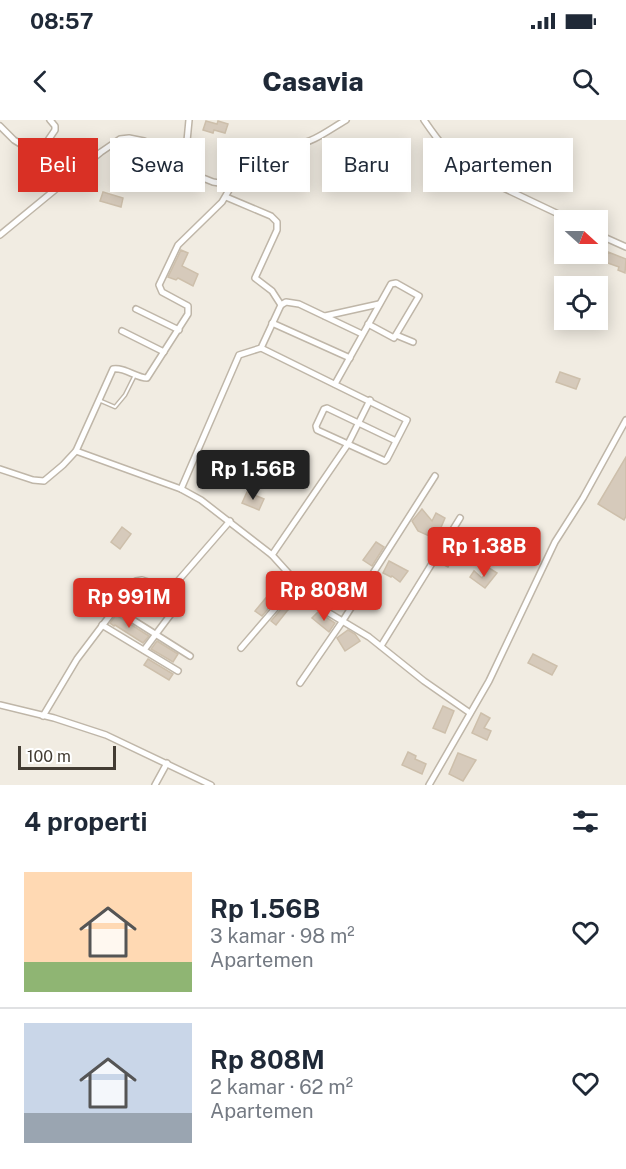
<!DOCTYPE html>
<html lang="id">
<head>
<meta charset="utf-8">
<style>
	body { margin:0; font-family:"Public Sans",sans-serif; background:#f2f2f3; color:#1f2937; height:100vh; display:flex; flex-direction:column; font-size:22px; white-space:nowrap }
	* { box-sizing:border-box; margin:0 }
	p { font-size:20px; color:#747a83 }
	.icon { flex:none; width:33px; height:33px; fill:none; stroke:currentColor; stroke-width:2; stroke-linecap:round; stroke-linejoin:round }
	.map { position:relative; height:665px; overflow:hidden }
	.details { display:flex; flex-direction:column; background:#fff; flex:1 }
	.details>* { flex:none }
	.banner { position:absolute; left:18px; top:18px; width:591px; height:54px; display:flex; gap:12px }
	.needle { width:39px; rotate:111deg }
	.controls { position:absolute; left:554px; top:90px; display:grid; gap:12px }
	.controls a { display:grid; place-items:center; width:54px; height:54px; border-radius:0px; background:#fff; box-shadow:0 3px 15px #0003; font-size:30px }
	.scale { position:absolute; left:18px; bottom:15px; width:98px; box-sizing:border-box; padding-left:6px; border:3px solid #433c33; border-top:0; font-size:16px; line-height:21px; white-space:nowrap; color:#433c33; -webkit-text-stroke:4px #fff; paint-order:stroke }
	.price { position:absolute; translate:-50% -51px; padding:0 14px; border-radius:6px; background:#d93025; color:#fff; font-size:20px; line-height:39px; filter:drop-shadow(0 2px 3px #0008) }
	.price::after { content:''; position:absolute; left:50%; top:36px; width:18px; height:14px; margin-left:-9px; background:inherit; clip-path:polygon(0 0,100% 0,50% 100%) }
	.price.active { background:#222; color:#fff }
	ul { padding:0; list-style:none }
	li { display:flex; align-items:center; gap:18px; height:150px; padding:0 24px }
	li+li { border-top:2px solid #e0e1e3 }
	li span { display:grid; place-items:center; flex:none; width:168px; height:120px; border-radius:0px; color:#555 }
	li>.icon { margin-inline-start:auto }
	span .icon { width:72px; height:72px; fill:#fffc; stroke-width:1 }
	li b { font-size:26px }
	h2 { display:flex; justify-content:space-between; align-items:center; height:72px; padding:0 24px; font-size:26px }
	.tag { padding:0 21px; border-radius:0px; background:#fff; box-shadow:0 3px 15px #0003; font-size:21px; line-height:54px }
	.tag.active { background:#d93025; color:#fff }
	.status { display:flex; justify-content:space-between; align-items:center; height:42px; padding:0 30px; background:#fff; direction:ltr }
	.status svg { height:16px; fill:currentColor }
	header { display:flex; justify-content:space-between; align-items:center; height:78px; padding:0 24px; background:#fff; font-size:27px; font-weight:800 }
	.map>svg:first-child { display:block }
	.building { fill:#d6cabb; stroke:#cdbfab; stroke-width:1.5 }
	.lines { fill:none; stroke-linecap:round; stroke-linejoin:round }
	.service-casing { stroke:#bfb6a8; stroke-width:5 }
	.minor-casing { stroke:#bfb6a8; stroke-width:8 }
	.service { stroke:#fff; stroke-width:2 }
	.minor { stroke:#fff; stroke-width:5 }
</style>
</head>
<body>
<div class="status"><b>08:57</b><svg viewBox="0 0 49 12"><path d="M0 12V9h3v3zM5 12V6h3v6zM10 12V3h3v9zM15 12V0h3v12zM26 1h20v11H26zM47 4h2v5h-2z"/></svg></div>
<header><svg class="icon" aria-label="back" viewBox="0 0 24 24"><path d="M15 5l-7 7 7 7"/></svg>Casavia<svg class="icon" aria-label="search" viewBox="0 0 24 24"><circle cx="10" cy="10" r="6"/><path d="M15 15l6 6"/></svg></header>
<div class="map">
<svg width="626" height="665" viewBox="0 0 626 665">
	<rect width="100%" height="100%" fill="#f1ece2"/>
	<!-- building -->
	<g class="building">
		<path d="M206,1L217,4L218,1L228,4L225,13L214,10L213,13L203,10Z"/>
		<path d="M117,28L175,49L172,58L138,50L112,40Z"/>
		<path d="M103,72L123,78L121,87L100,81Z"/>
		<path d="M181,130L188,133L182,146L198,154L193,166L178,158L176,160L168,157Z"/>
		<path d="M608,132L626,139L625,153L618,150L619,147L605,142Z"/>
		<path d="M560,252L580,259L576,269L556,262Z"/>
		<path d="M626,337V396L624,400L598,384Z"/>
		<path d="M247,372L264,379L259,390L242,383Z"/>
		<path d="M422,389L432,401L436,393L445,398L436,419L418,411L412,401Z"/>
		<path d="M122,407L131,414L120,429L111,422Z"/>
		<path d="M453,418L461,422L448,447L438,442Z"/>
		<path d="M376,422L384,427L372,446L363,440Z"/>
		<path d="M389,441L408,451L400,462L392,456L391,457L383,453Z"/>
		<path d="M489,448L497,453L485,468L470,457L474,451L482,458Z"/>
		<path d="M89,462L111,479L100,493L78,476Z"/>
		<path d="M279,462L286,468L262,496L255,491Z"/>
		<path d="M154,469L170,475L164,484L155,478L145,492L140,488Z"/>
		<path d="M294,474L300,479L287,491L276,505L271,501Z"/>
		<path d="M318,492L335,503L329,512L312,498Z"/>
		<path d="M116,495L149,516L143,523L115,505L114,506L110,503Z"/>
		<path d="M348,510L355,514L360,521L345,531L337,518Z"/>
		<path d="M157,521L178,534L173,542L151,529Z"/>
		<path d="M533,534L557,546L552,555L528,543Z"/>
		<path d="M148,539L173,554L169,560L144,545Z"/>
		<path d="M443,586L454,591L445,613L433,608Z"/>
		<path d="M481,593L490,598L484,608L491,611L487,620L472,613Z"/>
		<path d="M408,632L416,636L415,639L426,644L422,654L402,645Z"/>
		<path d="M458,633L476,640L463,661L449,654Z"/>
	</g>
	<g class="lines">
		<defs>
			<path id="service" d="M101,281L115,287L125,275L134,257"/>
			<g id="minor">
				<path d="M50,0L55,6V10L38,35L69,59"/>
				<path d="M424,0C439,22 452,39 474,54L571,100"/>
				<path d="M0,6L14,20L38,35"/>
				<path d="M178,42L187,21L189,0"/>
				<path d="M232,65L222,82L178,125L159,165L162,172L188,186V194L147,258C136,258 125,247 113,249L76,331L181,369L201,380L272,435L319,487L369,517L424,561L470,593"/>
				<path d="M597,114L626,127"/>
				<path d="M0,115L101,32L120,19L129,18L144,21L203,58L213,62L232,65L256,26C269,20 281,27 294,25C313,23 330,9 346,0"/>
				<path d="M281,185L286,182L299,184L362,214"/>
				<path d="M136,189L179,210"/>
				<path d="M325,196L379,184"/>
				<path d="M272,203L350,238"/>
				<path d="M122,211L164,232"/>
				<path d="M396,215L413,222"/>
				<path d="M261,228L407,300L387,339L385,341L317,310L316,306L324,289L327,288L396,321"/>
				<path d="M335,264L391,164L396,163L419,176L394,218L368,204"/>
				<path d="M0,349L33,360L44,361L63,345L76,331"/>
				<path d="M181,369L239,235L261,228L281,185L272,171L255,158L277,110V102L271,96L226,77"/>
				<path d="M272,435L348,324L370,280"/>
				<path d="M114,488L190,536"/>
				<path d="M102,505L178,551"/>
				<path d="M381,526L460,398"/>
				<path d="M241,528L297,463"/>
				<path d="M144,530L171,494"/>
				<path d="M300,563L342,502L435,356"/>
				<path d="M0,585L54,598L106,615L211,665"/>
				<path d="M43,596L77,539L136,461L142,460L171,469L230,401"/>
				<path d="M155,665L167,643"/>
				<path d="M429,665L489,561L555,422L583,378L626,300"/>
			</g>
		</defs>
		<!-- service casing -->
		<use href="#service" class="service-casing"/>
		<!-- minor casing -->
		<use href="#minor" class="minor-casing"/>
		<!-- service -->
		<use href="#service" class="service"/>
		<!-- minor -->
		<use href="#minor" class="minor"/>
	</g>
</svg>
<div class="controls">
<a><svg class="needle" viewBox="-14 -14 28 28"><path d="M0-13l5 13h-10z" fill="#e53935"/><path d="M0 13l5-13h-10z" fill="#747a83"/></svg></a>
<a><svg class="icon" aria-label="locate" viewBox="0 0 24 24"><circle cx="12" cy="12" r="6"/><path d="M12 2v4M12 18v4M2 12h4M18 12h4"/></svg></a>
</div>
<div class="scale">100 m</div>
<b class="price active" style="left:253px;top:381px">Rp 1.56B</b>
<b class="price" style="left:484px;top:458px">Rp 1.38B</b>
<b class="price" style="left:324px;top:502px">Rp 808M</b>
<b class="price" style="left:129px;top:509px">Rp 991M</b>
<div class="banner">
<a class="tag active">Beli</a>
<a class="tag">Sewa</a>
<a class="tag">Filter</a>
<a class="tag">Baru</a>
<a class="tag">Apartemen</a>
</div>
</div>
<section class="details">
<h2>4 properti<svg class="icon" aria-label="filters" viewBox="0 0 24 24"><path d="M4 7h16M4 17h16"/><circle cx="9" cy="7" r="2"/><circle cx="15" cy="17" r="2"/></svg></h2>
<ul>
<li><span style="background:linear-gradient(#ffd9b3 75%,#8fb573 0)"><svg class="icon" aria-label="home" viewBox="0 0 24 24"><path d="M3 11l9-7 9 7M6 9v11h12V9"/></svg></span><div><b>Rp 1.56B</b><p>3 kamar · 98 m²</p><p>Apartemen</p></div><svg class="icon" aria-label="heart" viewBox="0 0 24 24"><path d="M12 20l-8-8c-3-5 5-10 8-4 3-6 11-1 8 4z"/></svg></li>
<li><span style="background:linear-gradient(#c9d6e8 75%,#9aa5b1 0)"><svg class="icon" aria-label="home" viewBox="0 0 24 24"><path d="M3 11l9-7 9 7M6 9v11h12V9"/></svg></span><div><b>Rp 808M</b><p>2 kamar · 62 m²</p><p>Apartemen</p></div><svg class="icon" aria-label="heart" viewBox="0 0 24 24"><path d="M12 20l-8-8c-3-5 5-10 8-4 3-6 11-1 8 4z"/></svg></li>
</ul>
</section>
</body>
</html>
